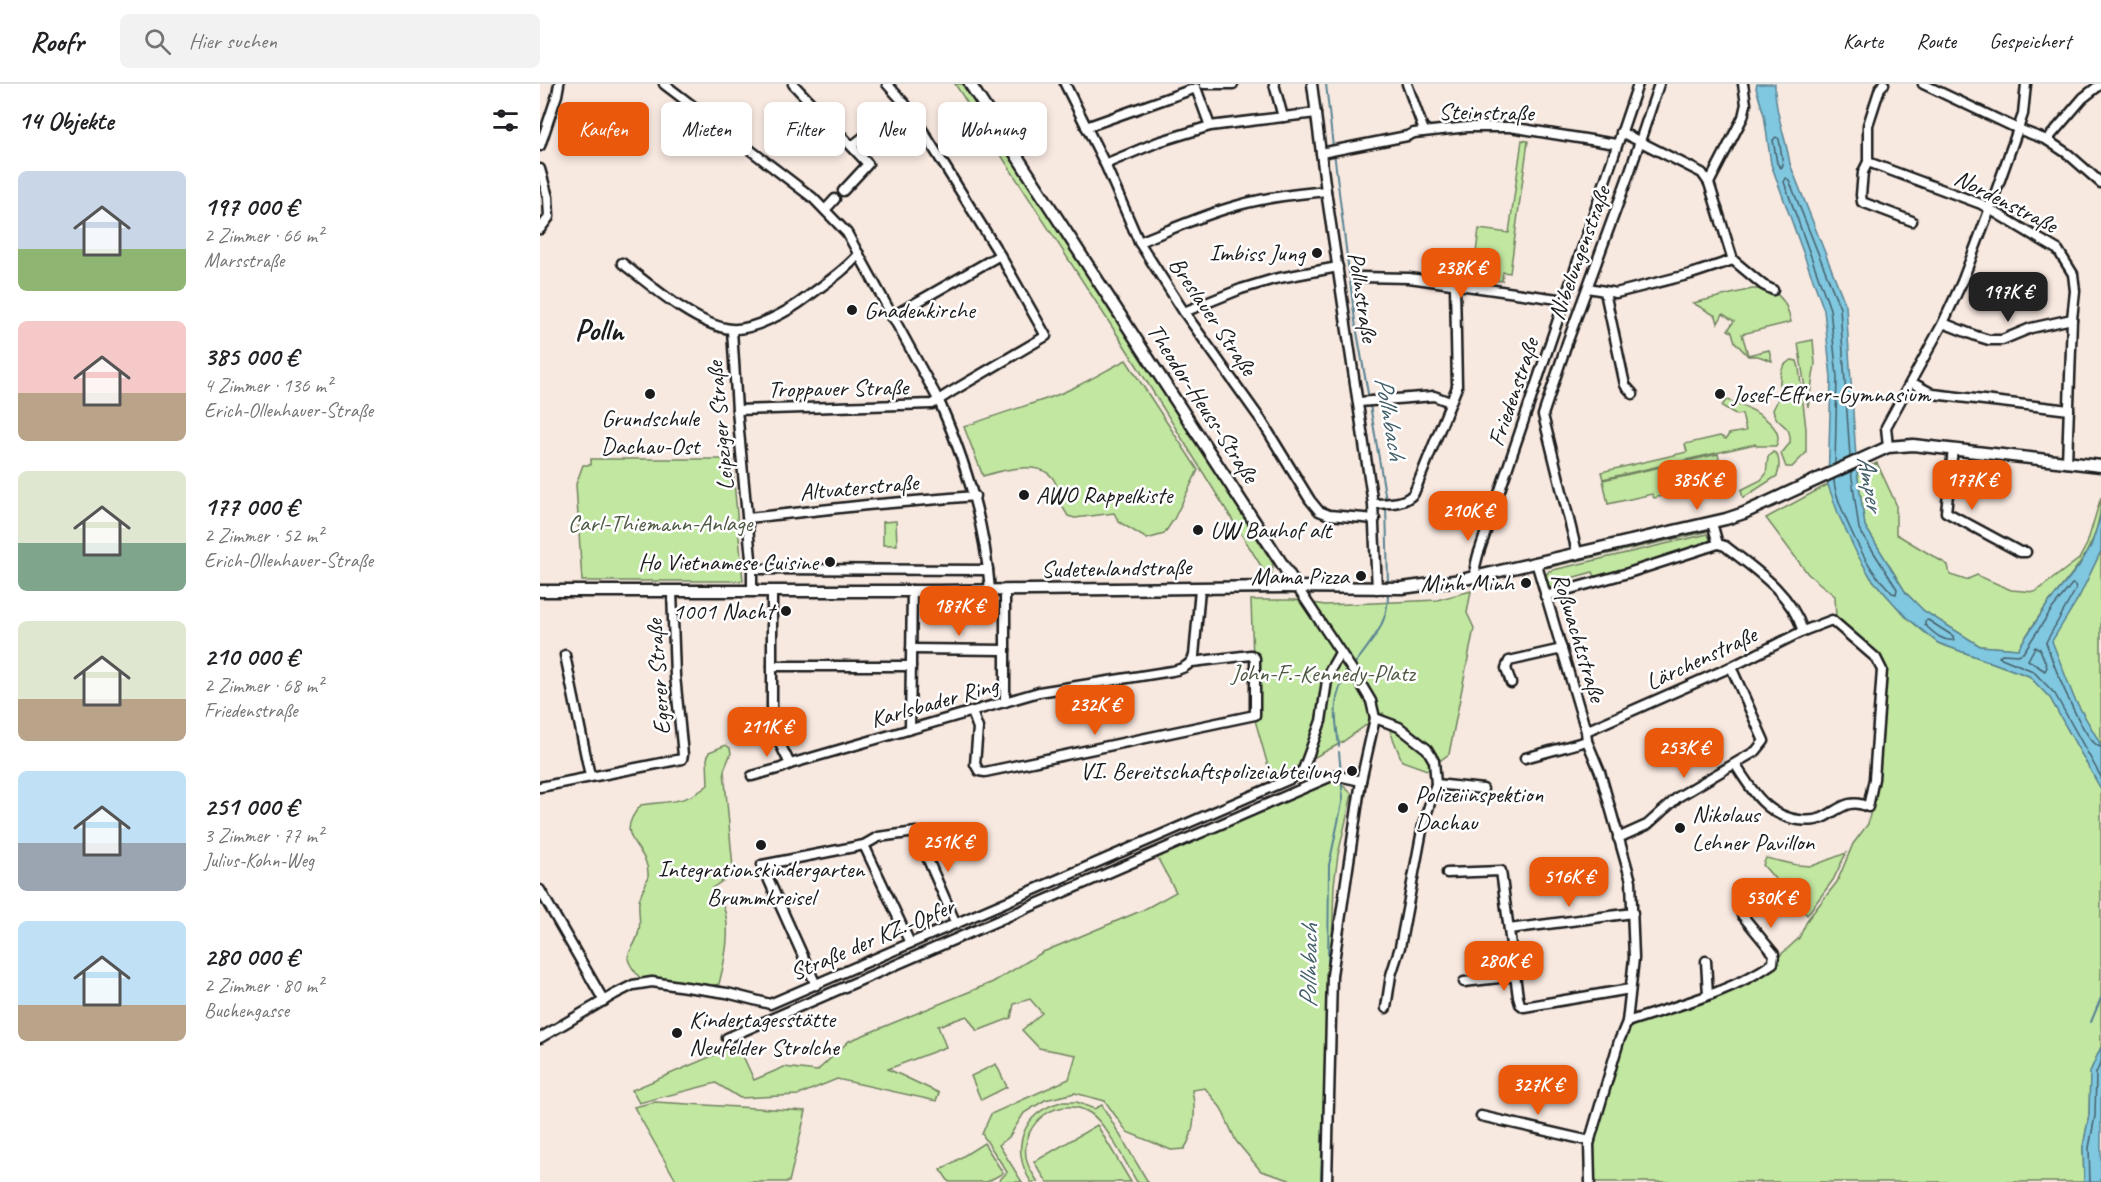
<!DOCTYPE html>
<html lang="de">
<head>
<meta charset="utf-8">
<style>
	body { margin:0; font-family:Caveat,sans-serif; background:#f2f2f2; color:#202124; height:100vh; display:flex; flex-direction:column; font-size:22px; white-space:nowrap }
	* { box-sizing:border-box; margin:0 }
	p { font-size:20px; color:#757577 }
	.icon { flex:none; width:33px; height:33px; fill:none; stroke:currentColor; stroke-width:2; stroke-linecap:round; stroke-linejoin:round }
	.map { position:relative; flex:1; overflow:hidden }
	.sheet { display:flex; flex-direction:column; background:#fff; width:540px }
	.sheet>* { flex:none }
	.top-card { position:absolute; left:18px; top:18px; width:570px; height:54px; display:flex; gap:12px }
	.price { position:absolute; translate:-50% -51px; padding:0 14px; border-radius:12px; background:#ea580c; color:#fff; font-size:20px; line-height:39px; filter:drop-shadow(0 2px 3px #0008) }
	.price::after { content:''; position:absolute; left:50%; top:36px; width:18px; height:14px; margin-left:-9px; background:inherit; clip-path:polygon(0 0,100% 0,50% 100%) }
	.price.on { background:#222; color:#fff }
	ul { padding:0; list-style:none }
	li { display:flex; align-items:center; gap:18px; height:150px; padding:0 18px }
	li span { display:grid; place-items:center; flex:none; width:168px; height:120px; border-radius:9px; color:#555 }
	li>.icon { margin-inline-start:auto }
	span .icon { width:72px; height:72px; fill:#fffc; stroke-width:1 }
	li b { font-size:26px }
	h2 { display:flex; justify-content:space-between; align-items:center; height:72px; padding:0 18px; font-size:26px }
	.tag { padding:0 21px; border-radius:9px; background:#fff; box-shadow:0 3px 9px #0003; font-size:21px; line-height:54px }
	.tag.on { background:#ea580c; color:#fff }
	header { display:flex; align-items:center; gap:36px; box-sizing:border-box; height:84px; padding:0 30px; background:#fff; border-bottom:2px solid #e0e0e0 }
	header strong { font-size:28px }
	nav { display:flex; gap:33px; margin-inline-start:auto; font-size:21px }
	.search { width:420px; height:54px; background:#f2f2f2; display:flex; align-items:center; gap:15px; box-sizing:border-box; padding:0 21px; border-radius:9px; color:#757577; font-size:22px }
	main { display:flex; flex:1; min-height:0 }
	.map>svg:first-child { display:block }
	.green { fill:#c2e7a1; stroke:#6f825e; stroke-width:1.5 }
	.water { fill:#80c7e0; stroke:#588392; stroke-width:1.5 }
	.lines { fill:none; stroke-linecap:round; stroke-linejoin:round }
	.shore { stroke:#44606a; stroke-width:1.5 }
	.stream { stroke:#588392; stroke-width:2 }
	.minor-casing { stroke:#1c1c1c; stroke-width:13 }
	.tertiary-casing { stroke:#1c1c1c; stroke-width:15 }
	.minor { stroke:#fff; stroke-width:8 }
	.tertiary { stroke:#fff; stroke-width:10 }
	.poi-dot { fill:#1c1c1c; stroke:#fff; stroke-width:2 }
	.labels { text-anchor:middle; stroke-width:5; stroke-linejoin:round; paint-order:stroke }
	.street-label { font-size:24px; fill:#1c1c1c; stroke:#fff }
	.poi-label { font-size:24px; fill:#1c1c1c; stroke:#fff; text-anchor:start }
	.park-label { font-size:24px; fill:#4e5944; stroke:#fff }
	.water-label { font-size:26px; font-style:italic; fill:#44606a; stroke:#fff }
	.district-label { font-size:30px; font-weight:bold; fill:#1c1c1c; stroke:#fff }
</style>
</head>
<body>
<header>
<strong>Roofr</strong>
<div class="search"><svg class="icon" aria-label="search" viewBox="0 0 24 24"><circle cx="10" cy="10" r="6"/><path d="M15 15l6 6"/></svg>Hier suchen</div>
<nav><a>Karte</a><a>Route</a><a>Gespeichert</a></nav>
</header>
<main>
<section class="sheet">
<h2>14 Objekte<svg class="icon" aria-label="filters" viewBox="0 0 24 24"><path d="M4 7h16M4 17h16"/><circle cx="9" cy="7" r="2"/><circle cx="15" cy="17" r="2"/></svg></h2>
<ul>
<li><span style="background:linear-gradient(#c9d6e8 65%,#8fb573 0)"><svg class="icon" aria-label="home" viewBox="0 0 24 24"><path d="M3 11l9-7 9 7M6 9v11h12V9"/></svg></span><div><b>197 000 €</b><p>2 Zimmer · 66 m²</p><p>Marsstraße</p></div></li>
<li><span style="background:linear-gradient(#f6c9c9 60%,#b9a48a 0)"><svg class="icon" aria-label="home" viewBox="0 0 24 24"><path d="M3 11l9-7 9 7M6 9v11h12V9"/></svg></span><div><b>385 000 €</b><p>4 Zimmer · 136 m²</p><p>Erich-Ollenhauer-Straße</p></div></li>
<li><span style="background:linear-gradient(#dfe7d0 60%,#7fa58c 0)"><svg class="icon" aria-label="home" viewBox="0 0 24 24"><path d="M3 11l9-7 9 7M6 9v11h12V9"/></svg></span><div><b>177 000 €</b><p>2 Zimmer · 52 m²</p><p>Erich-Ollenhauer-Straße</p></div></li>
<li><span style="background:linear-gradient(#dfe7d0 65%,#b9a48a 0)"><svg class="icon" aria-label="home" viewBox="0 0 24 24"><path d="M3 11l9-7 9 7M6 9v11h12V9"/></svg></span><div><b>210 000 €</b><p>2 Zimmer · 68 m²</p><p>Friedenstraße</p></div></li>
<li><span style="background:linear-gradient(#bfe0f5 60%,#9aa5b1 0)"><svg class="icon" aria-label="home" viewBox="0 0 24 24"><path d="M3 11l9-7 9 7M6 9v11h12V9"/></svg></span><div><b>251 000 €</b><p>3 Zimmer · 77 m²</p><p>Julius-Kohn-Weg</p></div></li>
<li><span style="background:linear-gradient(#bfe0f5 70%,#b9a48a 0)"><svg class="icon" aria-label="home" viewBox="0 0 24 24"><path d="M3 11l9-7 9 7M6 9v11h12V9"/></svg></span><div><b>280 000 €</b><p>2 Zimmer · 80 m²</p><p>Buchengasse</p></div></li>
</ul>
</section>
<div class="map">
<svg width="1561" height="1098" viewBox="0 0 1561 1098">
	<rect width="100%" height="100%" fill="#f7e8e0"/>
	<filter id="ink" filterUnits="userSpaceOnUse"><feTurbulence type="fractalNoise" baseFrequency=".0167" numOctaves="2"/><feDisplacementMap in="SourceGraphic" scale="12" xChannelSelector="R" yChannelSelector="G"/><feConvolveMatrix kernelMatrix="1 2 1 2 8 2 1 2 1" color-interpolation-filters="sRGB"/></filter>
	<g filter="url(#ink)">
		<!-- green -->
		<g class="green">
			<path d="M415,0H423L656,357L733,480L732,491L726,490L589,269Z"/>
			<path d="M982,56L988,57L970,189L963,188L962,197L933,193L939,145L969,149Z"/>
			<path d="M1212,205C1237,204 1246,214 1251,238L1202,250L1208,271L1229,266L1232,277L1218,272H1208L1195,258L1192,248L1188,246L1194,237L1183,230L1178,239L1176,232L1153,219Z"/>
			<path d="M1273,256L1275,280L1268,323L1258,259Z"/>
			<path d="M586,276L658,386L634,435L624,450L607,455L579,438L574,429L535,434L528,432C526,428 522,423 521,419C519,410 519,405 514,396C502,375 462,386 443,392L424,343C450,333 476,325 503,316C532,307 559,290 586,276Z"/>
			<path d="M1252,276L1257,277L1259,284L1266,345V369L1252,383H1246L1241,370L1250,359C1252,338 1236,343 1233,326C1235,321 1238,317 1239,311C1241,298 1237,281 1252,276Z"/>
			<path d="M1186,316C1202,319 1248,340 1236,362H1217L1215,360L1063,395L1061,388L1147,368L1145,360L1180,352L1186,355L1189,350L1206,347L1202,330L1197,331L1182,322Z"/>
			<path d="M1233,368L1237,370C1240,378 1240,384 1237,392L1203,414L1201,406L1221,396L1226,390L1228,373Z"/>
			<path d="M1178,370L1185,401L1183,403L1133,412L1132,406L1123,408V412L1114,414L1112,410L1068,420L1063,396Z"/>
			<path d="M51,375H192L203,497H42L36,400L43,381H51Z"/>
			<path d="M1337,379L1356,420V450L1408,481L1410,491L1426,496L1437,491L1471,506L1495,508L1539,475L1547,460L1561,413C1561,459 1537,484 1509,518C1498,533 1488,549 1478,565L1440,562L1384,527L1366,509L1325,442L1317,388L1288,401L1331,494L1366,533L1398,559L1489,592L1510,614L1561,705V963L1550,988L1549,1031L1543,1063L1544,1098H1050L1049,1059L1087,938L1222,888L1259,854L1268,835L1297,798L1313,760L1328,740L1337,696L1347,587L1339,572L1296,535L1295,512L1268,490L1226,434L1287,401Z"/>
			<path d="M356,437L357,461H343V438Z"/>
			<path d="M1162,446L1166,448L1006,484L1012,481Z"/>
			<path d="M1168,450L1170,456L1166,461L1056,495L1053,488L1027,495L1028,502L1015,506L1009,503L1006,491L1009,487Z"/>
			<path d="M1561,467V661L1534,614L1511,557L1539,513Z"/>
			<path d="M931,507L927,529L934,544L909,670L887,686L862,677L843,629L801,659L732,696L715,636L711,516H755L785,521L834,519L897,516Z"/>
			<path d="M186,661L190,664L191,669L184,686L193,784L187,794L172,804L173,807C196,828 186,873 179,900L171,902L101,895C76,866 94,873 99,846C101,837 98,827 99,818C100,809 107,801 108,792C110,761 70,756 101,721C127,717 146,720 168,701L167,675L169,668Z"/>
			<path d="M797,696L812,710L798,771L794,801L784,1098H756L721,1087L696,1057L681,1024L665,1004L652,1006C656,1024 655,1050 644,1065L631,1066L587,1048L565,1017L535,1009L505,1016L484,1029L469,1053L459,1061L482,1098H458L467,1088L442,1050L451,1030L529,995L536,971L499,964L482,946L502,929L490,915L474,920L471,934L437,947L427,932L398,942L406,963L348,985L399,1009L396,1017L297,995L258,1011L200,1014L176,999L99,1019L92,1006L198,961L214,996L244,983L277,987L309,957L453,898L503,868L603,826L636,808L617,773Z"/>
			<path d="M1306,769L1293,796L1267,831L1223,781L1226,774L1257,781L1272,782Z"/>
			<path d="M456,980L467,1003L441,1016L431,992Z"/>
			<path d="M115,1018L266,1027L249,1098H137L94,1023Z"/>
			<path d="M521,1018H537L554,1025L562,1021L608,1098H597C586,1080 567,1040 550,1029C519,1010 481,1038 486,1073C487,1083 493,1090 498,1098H491C470,1064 482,1029 521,1018Z"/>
			<path d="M557,1041L591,1098H507L494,1078Z"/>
			<path d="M444,1059L463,1089L447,1098H409L401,1086Z"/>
		</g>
		<!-- water -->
		<g class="water">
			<path d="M1217,0H1235C1234,27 1246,53 1250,80L1306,222L1317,388L1325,442L1366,509L1384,527L1440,562L1478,565L1507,521L1539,482L1551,462L1561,431V467L1539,513L1512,557L1534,614L1561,661V705L1510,614L1489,592L1398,559L1366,533L1331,494L1317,470L1299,432L1288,401L1291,294L1284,226L1231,80L1224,31L1216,4Z"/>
			<path d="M1561,963V1098H1544L1543,1063L1549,1031L1550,988Z"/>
		</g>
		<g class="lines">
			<!-- shore -->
			<g class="shore">
				<path d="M1236,53L1239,55L1243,81L1241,84L1237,79L1233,56Z"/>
				<path d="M1295,380L1297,293L1290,225L1244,98L1246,94L1249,96L1300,224L1310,373"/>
				<path d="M1294,395C1294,416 1323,474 1336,491C1341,497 1347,503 1352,509L1356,510L1357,505L1319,445L1311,387"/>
				<path d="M1388,536L1413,552L1414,556C1402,558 1393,548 1385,541V537Z"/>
				<path d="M1495,563L1500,565L1507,583L1505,587L1488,576Z"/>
				<path d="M1561,663C1544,661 1512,577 1506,558L1536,505L1535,501L1532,500L1512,525L1483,569L1478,571L1462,570L1459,573L1493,587L1515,610L1561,693"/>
				<path d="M1550,1098L1549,1064L1555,1032L1556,989L1561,978"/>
			</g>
			<!-- stream -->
			<g class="stream">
				<path d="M786,0L793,63"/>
				<path d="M794,68L815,237L829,315"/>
				<path d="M830,321L846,416"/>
				<path d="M846,421L848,500"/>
				<path d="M813,582C831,558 849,540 848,508"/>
				<path d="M799,662C795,634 791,611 809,587"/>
				<path d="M799,668L801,689"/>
				<path d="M788,888L789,781L803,714L801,694"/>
				<path d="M1551,938L1561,914"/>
				<path d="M781,1098L787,921"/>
			</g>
			<defs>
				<g id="minor">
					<path d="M124,0L273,114L307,149L399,317C426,378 445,439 450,506"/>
					<path d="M253,0L328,80L303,107"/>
					<path d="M525,0L565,80L599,158L644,228L721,336L770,416L779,427L789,431L835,435"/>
					<path d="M664,0H693"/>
					<path d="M734,0L743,33"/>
					<path d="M772,0L786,107L833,420L837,505"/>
					<path d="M867,0L884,47"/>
					<path d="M1203,0L1206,20L1203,33L1169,99L1193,176L1223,201L1233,206"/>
					<path d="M1344,0L1340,4L1328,41V78L1323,88L1321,111L1322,118L1372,137"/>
					<path d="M1383,0L1478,45L1507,56L1528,70L1561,99"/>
					<path d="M546,43L656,4L670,42"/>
					<path d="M1081,48L1162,89L1169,99"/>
					<path d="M1507,56L1543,14L1561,0"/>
					<path d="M0,62L17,11L19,0"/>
					<path d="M312,62L365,20"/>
					<path d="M781,69L867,52L874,49L928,43H970L1076,60"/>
					<path d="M1328,78L1441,120L1518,166L1533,190L1535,207L1532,235L1527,379"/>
					<path d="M565,80L618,58L670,42L776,29"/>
					<path d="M0,85L8,113L9,133L0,145"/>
					<path d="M285,126L295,115"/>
					<path d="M599,158C632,145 665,130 699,121C728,113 757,110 786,107"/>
					<path d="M82,179C109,200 157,242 191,245C213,247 249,227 266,214C284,200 304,188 319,170"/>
					<path d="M820,193L869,194L1025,216"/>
					<path d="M1048,204L1076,209L1151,190L1193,176"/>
					<path d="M1065,208L1085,301L1093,310"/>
					<path d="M644,228L701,205L734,195L798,183"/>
					<path d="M351,233L460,171"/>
					<path d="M1403,239L1436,252L1449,256H1462L1491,244L1532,235"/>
					<path d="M192,246L197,326L212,485V507"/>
					<path d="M1371,298L1393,310L1529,326"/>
					<path d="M819,318L894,312L910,318"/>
					<path d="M197,326L392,320L411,308L506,252L460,171L378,39L365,20L347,0"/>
					<path d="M1348,363L1346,343L1403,239L1422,198L1449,127L1478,45L1483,30L1486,0"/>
					<path d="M1413,365L1406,428L1480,468H1486"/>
					<path d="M833,420C848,419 864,421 874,409L917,303L915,201"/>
					<path d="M208,434L327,421L435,412"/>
					<path d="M1172,439L1178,460L1185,462C1216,486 1250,508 1263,547"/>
					<path d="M1037,468L1003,331L1027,259L1090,87L1119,0"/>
					<path d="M996,478L1046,647L1047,657L1060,688L1091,797L1094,874L1087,938L1079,957L1049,1059L1050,1098"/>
					<path d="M212,485L448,486"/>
					<path d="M936,492L935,483L938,471L1098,0"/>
					<path d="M757,503L815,590L831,617L835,634L821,697L792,891L787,1098"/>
					<path d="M465,506V618"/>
					<path d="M232,507V633L236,652L250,680L499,608L632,587C642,585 650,582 654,572L660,505"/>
					<path d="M1005,512L1088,489L1178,460"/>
					<path d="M371,565L465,566"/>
					<path d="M25,571L50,692"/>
					<path d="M232,582H371"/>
					<path d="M971,599L966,584L969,577L1022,565"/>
					<path d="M432,628L438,644L435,680L439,687L445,688L715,631V574L711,571L652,578"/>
					<path d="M835,634L859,643L887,665L894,677L896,700L883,741L860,863L851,891L846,924"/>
					<path d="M370,645L372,506"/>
					<path d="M1046,647L1191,583L1263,547L1292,536L1336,574L1342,586L1334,695L1328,723C1309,713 1299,726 1282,734C1275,737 1267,737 1259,736C1226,732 1211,705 1195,680"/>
					<path d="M985,674L1047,657"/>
					<path d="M212,692L241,684L250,680"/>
					<path d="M896,700L943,705"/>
					<path d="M0,703L142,675L143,671L135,592L132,507"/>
					<path d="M1078,754L1107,741L1138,713L1216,667L1224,657L1191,583"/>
					<path d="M324,761L370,859"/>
					<path d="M907,789L961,787L978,913L980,920L984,923L1090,905"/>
					<path d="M0,806L64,917"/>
					<path d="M969,845L1093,829"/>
					<path d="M1166,877L1168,911"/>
					<path d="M924,898L976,892"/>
					<path d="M276,901L222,781L324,761L338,753L376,748L416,840"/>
					<path d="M1087,938C1135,922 1192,908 1233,879L1234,870L1202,831L1200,822"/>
					<path d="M0,954L75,910L93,901L112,898L187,909L230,920L750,695L763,686L781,637L788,590L800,569"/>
					<path d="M187,954L794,691L821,697"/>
					<path d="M941,1032L1050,1057"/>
				</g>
				<g id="tertiary">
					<path d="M430,0L757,503"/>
					<path d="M0,507H398L741,503L862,504L921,496L1186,435L1204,429L1348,363L1373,361L1561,382"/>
				</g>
			</defs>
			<!-- minor casing -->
			<use href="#minor" class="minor-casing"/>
			<!-- tertiary casing -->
			<use href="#tertiary" class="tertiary-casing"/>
			<!-- minor -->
			<use href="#minor" class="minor"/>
			<!-- tertiary -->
			<use href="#tertiary" class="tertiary"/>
		</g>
	</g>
	<!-- markers -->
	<g class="poi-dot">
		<circle cx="777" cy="169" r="6"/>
		<circle cx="312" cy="226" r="6"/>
		<circle cx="110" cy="310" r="6"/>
		<circle cx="1180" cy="310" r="6"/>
		<circle cx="484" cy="411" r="6"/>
		<circle cx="658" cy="446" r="6"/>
		<circle cx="290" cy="478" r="6"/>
		<circle cx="821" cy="492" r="6"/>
		<circle cx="986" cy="499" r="6"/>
		<circle cx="246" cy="527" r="6"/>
		<circle cx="812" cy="687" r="6"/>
		<circle cx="863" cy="724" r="6"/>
		<circle cx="1140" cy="744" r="6"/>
		<circle cx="221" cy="761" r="6"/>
		<circle cx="137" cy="949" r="6"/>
	</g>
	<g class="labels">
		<!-- street labels -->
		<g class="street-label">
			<text transform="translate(946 28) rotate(1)" y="8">Steinstraße</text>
			<text transform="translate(1466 117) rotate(27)" y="8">Nordenstraße</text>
			<text transform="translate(1039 169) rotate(-70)" y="8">Nibelungenstraße</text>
			<text transform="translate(823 213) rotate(81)" y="8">Pollnstraße</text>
			<text transform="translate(673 232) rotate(56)" y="8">Breslauer Straße</text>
			<text transform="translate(298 304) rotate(-1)" y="8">Troppauer Straße</text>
			<text transform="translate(973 308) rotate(-71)" y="8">Friedenstraße</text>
			<text transform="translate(663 319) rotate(57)" y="8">Theodor-Heuss-Straße</text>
			<text transform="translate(180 342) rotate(-95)" y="8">Leipziger Straße</text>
			<text transform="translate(319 403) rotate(-5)" y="8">Altvaterstraße</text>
			<text transform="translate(576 484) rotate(-1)" y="8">Sudetenlandstraße</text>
			<text transform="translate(1039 553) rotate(73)" y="8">Roßwachtstraße</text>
			<text transform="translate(1161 574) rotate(-25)" y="8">Lärchenstraße</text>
			<text transform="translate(118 593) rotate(-94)" y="8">Egerer Straße</text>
			<text transform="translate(394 618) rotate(-16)" y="8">Karlsbader Ring</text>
			<text transform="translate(332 855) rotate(-23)" y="8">Straße der KZ.-Opfer</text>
		</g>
		<!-- poi labels -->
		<g class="poi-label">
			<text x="765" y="177" text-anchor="end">Imbiss Jung</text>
			<text x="324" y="234">Gnadenkirche</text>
			<text x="1192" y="318">Josef-Effner-Gymnasium</text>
			<text x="110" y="342" text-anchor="middle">Grundschule<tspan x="110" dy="28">Dachau-Ost</tspan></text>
			<text x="496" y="419">AWO Rappelkiste</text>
			<text x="670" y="454">UW Bauhof alt</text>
			<text x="278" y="486" text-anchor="end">Ho Vietnamese Cuisine</text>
			<text x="809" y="500" text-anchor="end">Mama Pizza</text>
			<text x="974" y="507" text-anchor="end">Minh Minh</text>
			<text x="234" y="535" text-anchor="end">1001 Nacht</text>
			<text x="800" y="695" text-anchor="end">VI. Bereitschaftspolizeiabteilung</text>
			<text x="875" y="718">Polizeiinspektion<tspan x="875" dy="28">Dachau</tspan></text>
			<text x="1152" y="738">Nikolaus<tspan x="1152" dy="28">Lehner Pavillon</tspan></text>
			<text x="221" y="793" text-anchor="middle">Integrationskindergarten<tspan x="221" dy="28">Brummkreisel</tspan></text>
			<text x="149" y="943">Kindertagesstätte<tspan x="149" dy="28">Neufelder Strolche</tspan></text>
		</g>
		<!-- park labels -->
		<g class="park-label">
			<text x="120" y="447">Carl-Thiemann-Anlage</text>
			<text x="783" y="597">John-F.-Kennedy-Platz</text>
		</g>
		<!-- water labels -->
		<g class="water-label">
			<text transform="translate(851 334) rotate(80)" y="9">Pollnbach</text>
			<text transform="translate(1331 399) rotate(80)" y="9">Amper</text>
			<text transform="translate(768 882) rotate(-89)" y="9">Pollnbach</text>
		</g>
		<!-- district labels -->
		<g class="district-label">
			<text x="59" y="256">Polln</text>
		</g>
	</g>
</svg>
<b class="price" style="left:921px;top:215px">238K €</b>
<b class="price on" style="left:1468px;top:239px">197K €</b>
<b class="price" style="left:1157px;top:427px">385K €</b>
<b class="price" style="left:1432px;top:427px">177K €</b>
<b class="price" style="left:928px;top:458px">210K €</b>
<b class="price" style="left:419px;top:553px">187K €</b>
<b class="price" style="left:555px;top:652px">232K €</b>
<b class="price" style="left:227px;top:674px">211K €</b>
<b class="price" style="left:1144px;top:695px">253K €</b>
<b class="price" style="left:408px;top:789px">251K €</b>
<b class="price" style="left:1029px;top:824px">516K €</b>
<b class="price" style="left:1231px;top:845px">530K €</b>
<b class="price" style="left:964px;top:908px">280K €</b>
<b class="price" style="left:998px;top:1032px">327K €</b>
<div class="top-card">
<a class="tag on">Kaufen</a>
<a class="tag">Mieten</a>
<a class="tag">Filter</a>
<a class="tag">Neu</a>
<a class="tag">Wohnung</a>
</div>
</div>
</main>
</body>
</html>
